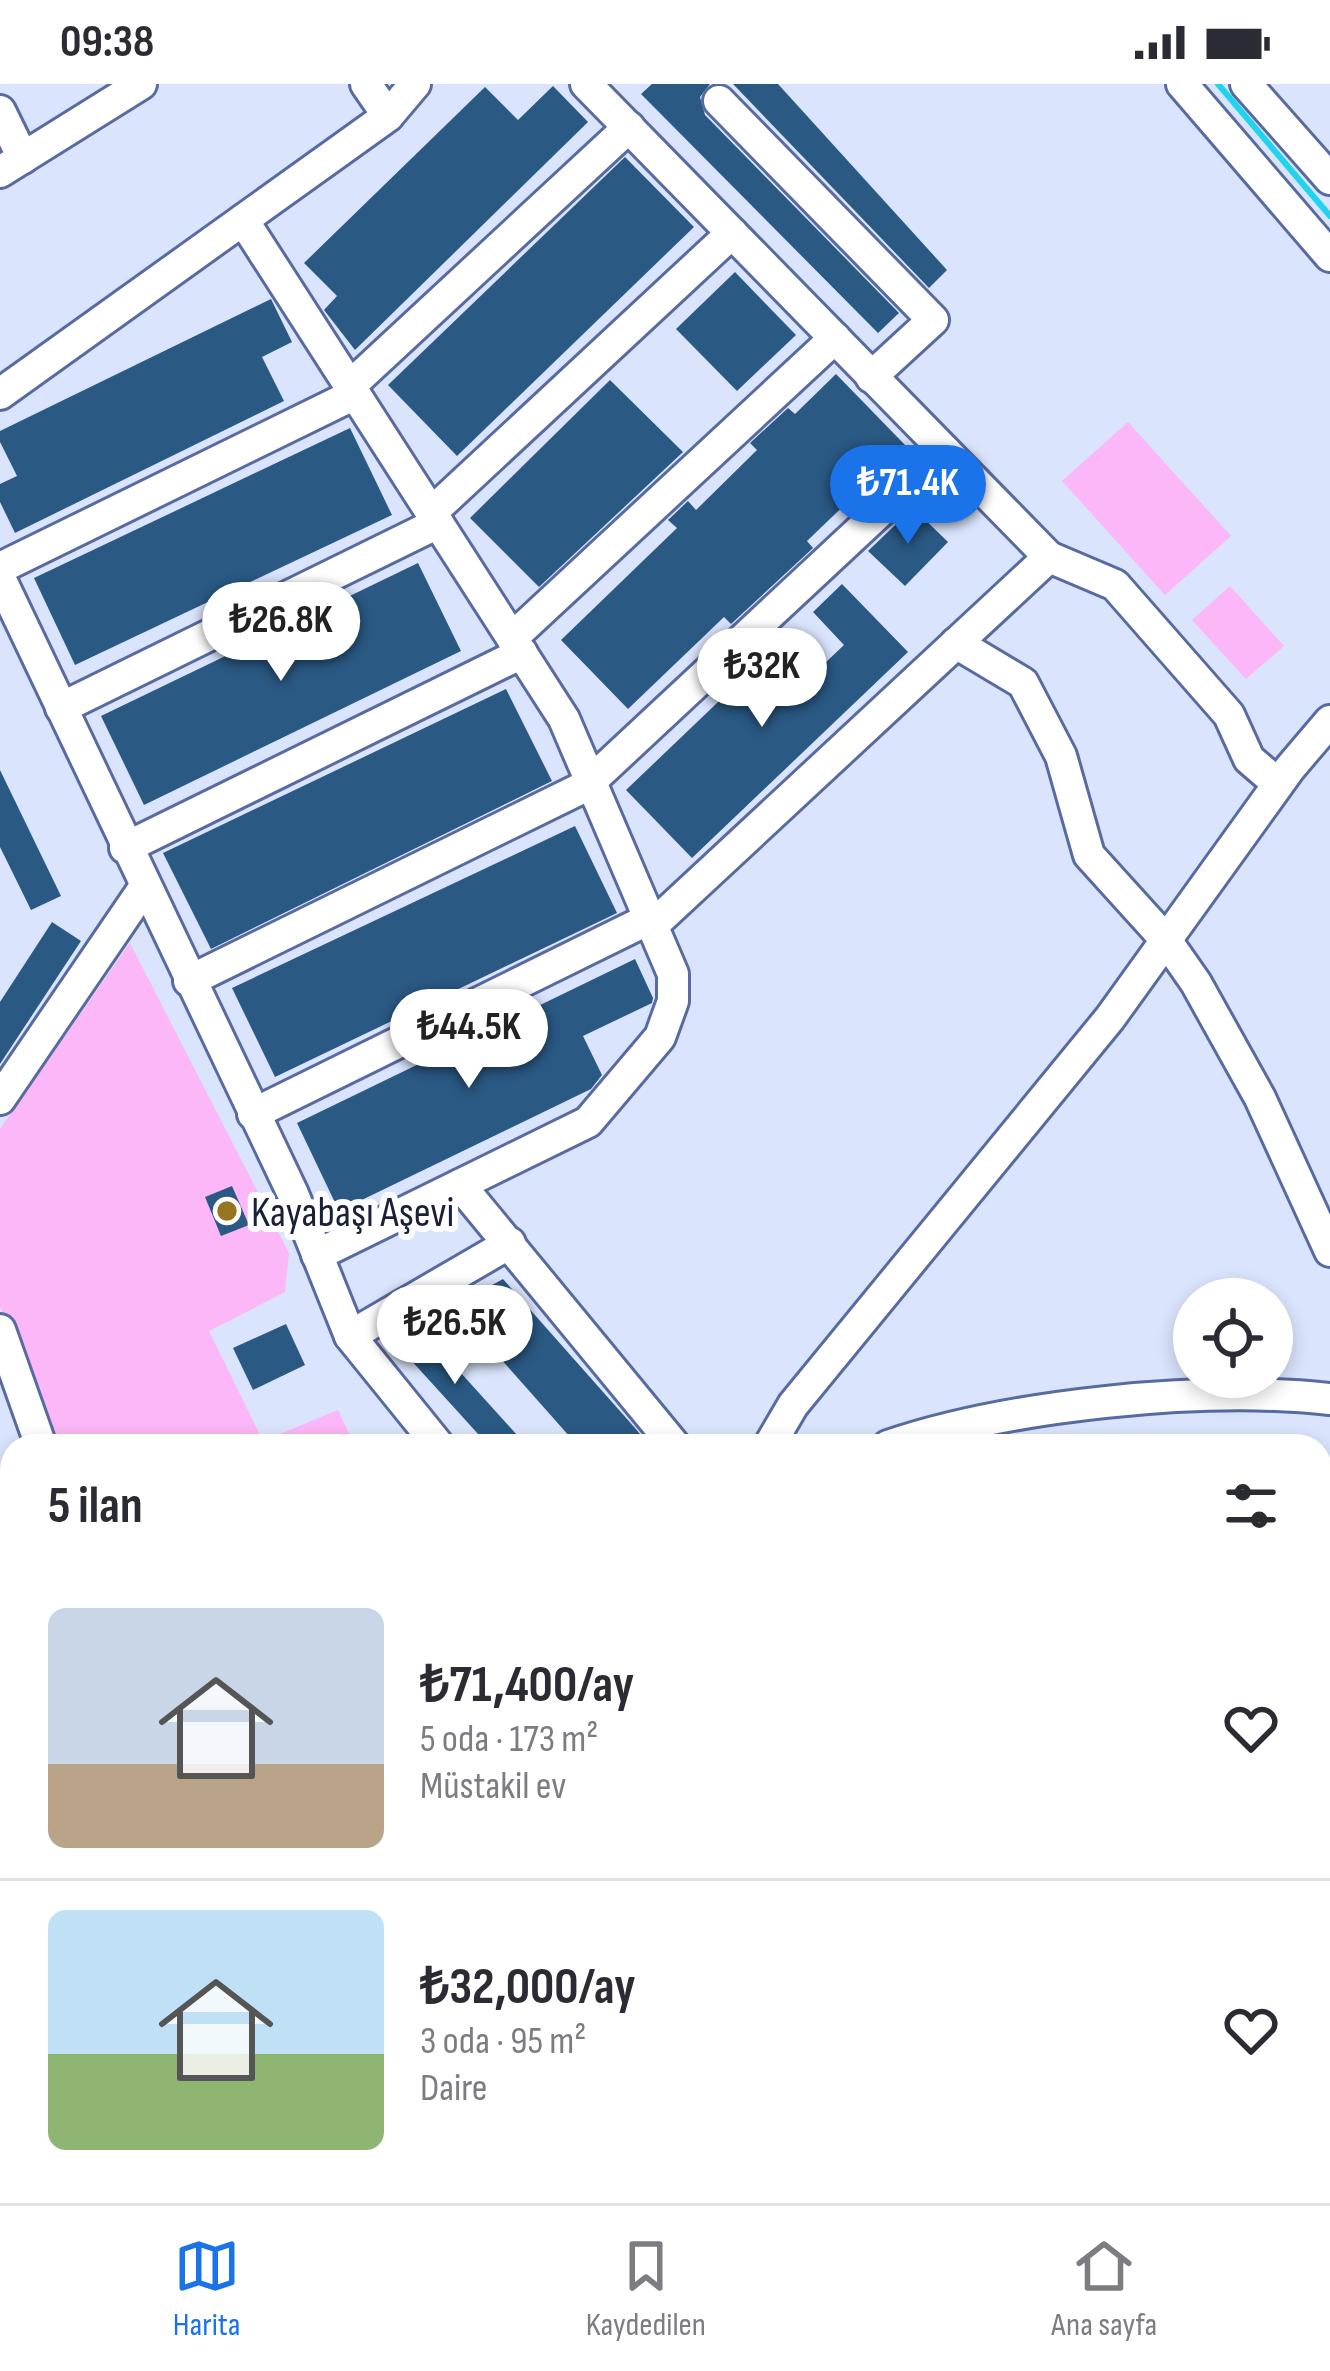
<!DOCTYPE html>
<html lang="tr">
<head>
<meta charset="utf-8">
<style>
	body { margin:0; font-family:"Sofia Sans Condensed",sans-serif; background:#f2f2f3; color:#2b2b33; height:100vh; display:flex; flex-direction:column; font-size:45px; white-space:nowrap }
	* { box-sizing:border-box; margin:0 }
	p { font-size:39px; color:#7c7c81 }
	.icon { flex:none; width:66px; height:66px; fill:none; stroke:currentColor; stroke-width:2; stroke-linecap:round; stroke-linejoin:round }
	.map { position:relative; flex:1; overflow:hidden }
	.panel { position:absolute; left:0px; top:1350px; width:1332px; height:771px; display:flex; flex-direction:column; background:#fff; border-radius:36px 36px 0 0; box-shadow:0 6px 18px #0003 }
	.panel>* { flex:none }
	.tools { position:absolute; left:1173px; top:1194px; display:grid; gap:24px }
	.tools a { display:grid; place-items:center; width:120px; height:120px; border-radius:50%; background:#fff; box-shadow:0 6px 18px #0003; font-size:60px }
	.price { position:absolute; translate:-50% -102px; padding:0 27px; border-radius:42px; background:#fff; color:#222; font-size:39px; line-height:78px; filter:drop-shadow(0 3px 6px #0008) }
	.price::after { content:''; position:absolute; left:50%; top:72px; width:36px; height:27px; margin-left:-18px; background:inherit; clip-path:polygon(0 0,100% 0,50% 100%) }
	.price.on { background:#1a73e8; color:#fff }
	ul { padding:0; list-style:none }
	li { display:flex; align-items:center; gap:36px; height:300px; padding:0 48px }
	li+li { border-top:3px solid #e1e1e2 }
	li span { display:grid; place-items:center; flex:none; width:336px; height:240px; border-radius:18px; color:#555 }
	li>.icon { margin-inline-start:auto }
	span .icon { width:144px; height:144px; fill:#fffc; stroke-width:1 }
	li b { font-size:51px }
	h2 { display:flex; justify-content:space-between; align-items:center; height:144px; padding:0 48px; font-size:51px }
	.status { display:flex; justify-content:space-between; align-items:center; height:84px; padding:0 60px; background:#fff; direction:ltr }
	.status svg { height:33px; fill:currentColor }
	.menu { display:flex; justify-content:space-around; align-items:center; height:168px; border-top:3px solid #e1e1e2; background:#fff; font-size:33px; color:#7c7c81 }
	.menu a { display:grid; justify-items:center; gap:6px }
	.menu .on { color:#1a73e8 }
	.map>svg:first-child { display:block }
	.green { fill:#fbb7f7 }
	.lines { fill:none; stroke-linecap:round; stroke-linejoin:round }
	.stream { stroke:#1fd4eb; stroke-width:6 }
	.building { fill:#2a5984 }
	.minor-casing { stroke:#586ba1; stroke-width:36 }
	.path { stroke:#9fa8c0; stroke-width:3; stroke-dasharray:12 6; stroke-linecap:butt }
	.minor { stroke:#fff; stroke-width:30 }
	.poi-dot { fill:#967720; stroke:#fff; stroke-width:4.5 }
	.labels { text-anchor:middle; stroke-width:12; stroke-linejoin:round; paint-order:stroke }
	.poi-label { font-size:42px; fill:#182036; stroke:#fff; text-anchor:start }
</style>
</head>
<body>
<div class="status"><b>09:38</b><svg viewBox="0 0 49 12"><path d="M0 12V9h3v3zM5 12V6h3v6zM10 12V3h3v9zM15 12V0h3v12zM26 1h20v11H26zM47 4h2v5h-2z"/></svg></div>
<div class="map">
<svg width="1330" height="2119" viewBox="0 0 1330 2119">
	<rect width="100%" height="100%" fill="#dae4fc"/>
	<!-- green -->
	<g class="green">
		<path d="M1128,338L1231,452L1165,511L1062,397Z"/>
		<path d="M1230,502L1284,562L1246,595L1192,536Z"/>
		<path d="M130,859L289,1169L285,1208L209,1247L263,1357L338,1326L355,1362H54L0,1222V1045Z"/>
	</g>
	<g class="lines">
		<!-- stream -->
		<path class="stream" d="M1218,0L1330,132"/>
	</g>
	<!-- building -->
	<g class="building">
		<path d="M652,0H710L700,13L705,31L899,229L878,249L641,10Z"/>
		<path d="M733,0H778L947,186L929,204Z"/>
		<path d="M553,2L588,38L355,266L324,226L337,212L304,179L485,3L518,36Z"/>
		<path d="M625,73L694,143L457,372L388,301Z"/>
		<path d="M735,188L796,251L737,307L676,245Z"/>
		<path d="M271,215L292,258L262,273L284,317L15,449L0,418V400L17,392L0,358V347Z"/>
		<path d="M836,290L906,362L807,457L813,464L731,540L724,533L628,625L561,556L677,444L668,436L688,417L696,426L757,366L750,359L788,324L795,330Z"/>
		<path d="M610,296L683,368L539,503L470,434Z"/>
		<path d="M350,344L392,431L75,581L34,494Z"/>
		<path d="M913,424L948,458L905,502L868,467Z"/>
		<path d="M418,479L461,567L144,721L101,632Z"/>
		<path d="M842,500L908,568L692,774L626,706L739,598L734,593L750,578L786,616L844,561L813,528Z"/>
		<path d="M506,605L552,697L211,865L163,769Z"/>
		<path d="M0,686L61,812L31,826L0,763Z"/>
		<path d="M575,742L617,829L275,993L232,904Z"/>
		<path d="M52,838L81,857L0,980V918Z"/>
		<path d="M635,875L653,914L652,919L583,952L602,991L591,1005L339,1127L297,1039Z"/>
		<path d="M232,1102L249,1141L221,1152L205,1113Z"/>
		<path d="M503,1195L635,1344L650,1362H578L454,1222Z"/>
		<path d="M414,1238L470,1299L527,1362H489L389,1252Z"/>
		<path d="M286,1240L305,1281L253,1306L233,1264Z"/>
	</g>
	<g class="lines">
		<defs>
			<g id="minor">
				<path d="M366,0L388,32"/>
				<path d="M586,0L1049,473L1115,501L1229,631L1249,675L1278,700"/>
				<path d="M1182,0L1330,172"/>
				<path d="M1246,0L1330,95"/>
				<path d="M719,17L933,236L871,293"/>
				<path d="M0,27L23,74"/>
				<path d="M0,88L141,0"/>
				<path d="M243,136L564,635L673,890V917L660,953L588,1038L317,1171"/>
				<path d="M350,302L629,43"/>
				<path d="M0,310L388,32L415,0"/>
				<path d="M431,429L732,149"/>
				<path d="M0,484L355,310"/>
				<path d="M0,494L293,1110L350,1252L439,1362"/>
				<path d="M512,554L835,254"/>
				<path d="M956,559L1023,599L1061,672L1089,771L1166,856L1196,899L1260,1014L1330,1167"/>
				<path d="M61,624L438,439"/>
				<path d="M591,697L945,367"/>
				<path d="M125,764L522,569"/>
				<path d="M652,842L1049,473"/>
				<path d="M189,897L592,699"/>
				<path d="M0,1015L144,804"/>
				<path d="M253,1030L649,835"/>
				<path d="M460,1101L675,1362"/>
				<path d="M0,1246L41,1362"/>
				<path d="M350,1252L510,1159"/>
				<path d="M769,1362L793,1321L1110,934L1290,684L1330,637"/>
				<path d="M888,1362C1009,1321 1203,1301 1330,1315"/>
				<path d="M0,1579L12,1570"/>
				<path d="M0,1695L12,1715"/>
				<path d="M0,1833L12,1826"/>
				<path d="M0,1923L12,1934"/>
				<path d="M0,2057L12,2048"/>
				<path d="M184,2109L193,2119"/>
				<path d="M707,2109L715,2119"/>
				<path d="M245,2119L259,2109"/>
				<path d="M446,2119L453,2109"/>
			</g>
		</defs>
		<!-- minor casing -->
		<use href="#minor" class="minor-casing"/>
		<!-- path -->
		<g class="path">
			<path d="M1320,1991L1330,2015"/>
			<path d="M1320,2069L1330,2076"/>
		</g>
		<!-- minor -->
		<use href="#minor" class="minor"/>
	</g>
	<!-- markers -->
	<circle class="poi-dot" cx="227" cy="1127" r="12"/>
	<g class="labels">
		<!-- poi labels -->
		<g class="poi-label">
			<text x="251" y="1142">Kayabaşı Aşevi</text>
		</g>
	</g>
</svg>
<div class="tools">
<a><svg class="icon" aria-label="locate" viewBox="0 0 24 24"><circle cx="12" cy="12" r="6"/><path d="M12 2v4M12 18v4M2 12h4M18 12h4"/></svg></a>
</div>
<b class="price on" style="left:908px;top:463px">₺71.4K</b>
<b class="price" style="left:281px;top:600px">₺26.8K</b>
<b class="price" style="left:762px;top:646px">₺32K</b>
<b class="price" style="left:469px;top:1007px">₺44.5K</b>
<b class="price" style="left:455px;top:1303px">₺26.5K</b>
<section class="panel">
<h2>5 ilan<svg class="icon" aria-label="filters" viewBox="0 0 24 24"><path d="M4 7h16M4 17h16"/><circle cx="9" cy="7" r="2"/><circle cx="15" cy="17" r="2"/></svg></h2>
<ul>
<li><span style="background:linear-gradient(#c9d6e8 65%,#b9a48a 0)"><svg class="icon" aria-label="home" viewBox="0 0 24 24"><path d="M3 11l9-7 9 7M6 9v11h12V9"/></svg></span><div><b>₺71,400/ay</b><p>5 oda · 173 m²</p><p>Müstakil ev</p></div><svg class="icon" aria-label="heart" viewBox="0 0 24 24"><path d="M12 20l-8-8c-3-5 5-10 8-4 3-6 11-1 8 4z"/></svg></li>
<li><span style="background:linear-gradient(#bfe0f5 60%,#8fb573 0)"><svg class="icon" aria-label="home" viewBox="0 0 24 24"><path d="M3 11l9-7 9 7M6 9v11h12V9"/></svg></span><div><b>₺32,000/ay</b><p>3 oda · 95 m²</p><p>Daire</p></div><svg class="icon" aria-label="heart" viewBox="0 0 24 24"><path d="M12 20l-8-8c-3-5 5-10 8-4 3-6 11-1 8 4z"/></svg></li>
</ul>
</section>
</div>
<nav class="menu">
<a class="on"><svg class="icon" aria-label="map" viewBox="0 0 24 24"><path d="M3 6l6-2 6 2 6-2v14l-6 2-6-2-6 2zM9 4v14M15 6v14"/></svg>Harita</a>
<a><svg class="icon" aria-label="saved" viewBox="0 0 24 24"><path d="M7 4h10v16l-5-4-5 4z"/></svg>Kaydedilen</a>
<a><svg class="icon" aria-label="home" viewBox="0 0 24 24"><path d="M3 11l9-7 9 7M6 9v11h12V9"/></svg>Ana sayfa</a>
</nav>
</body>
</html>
